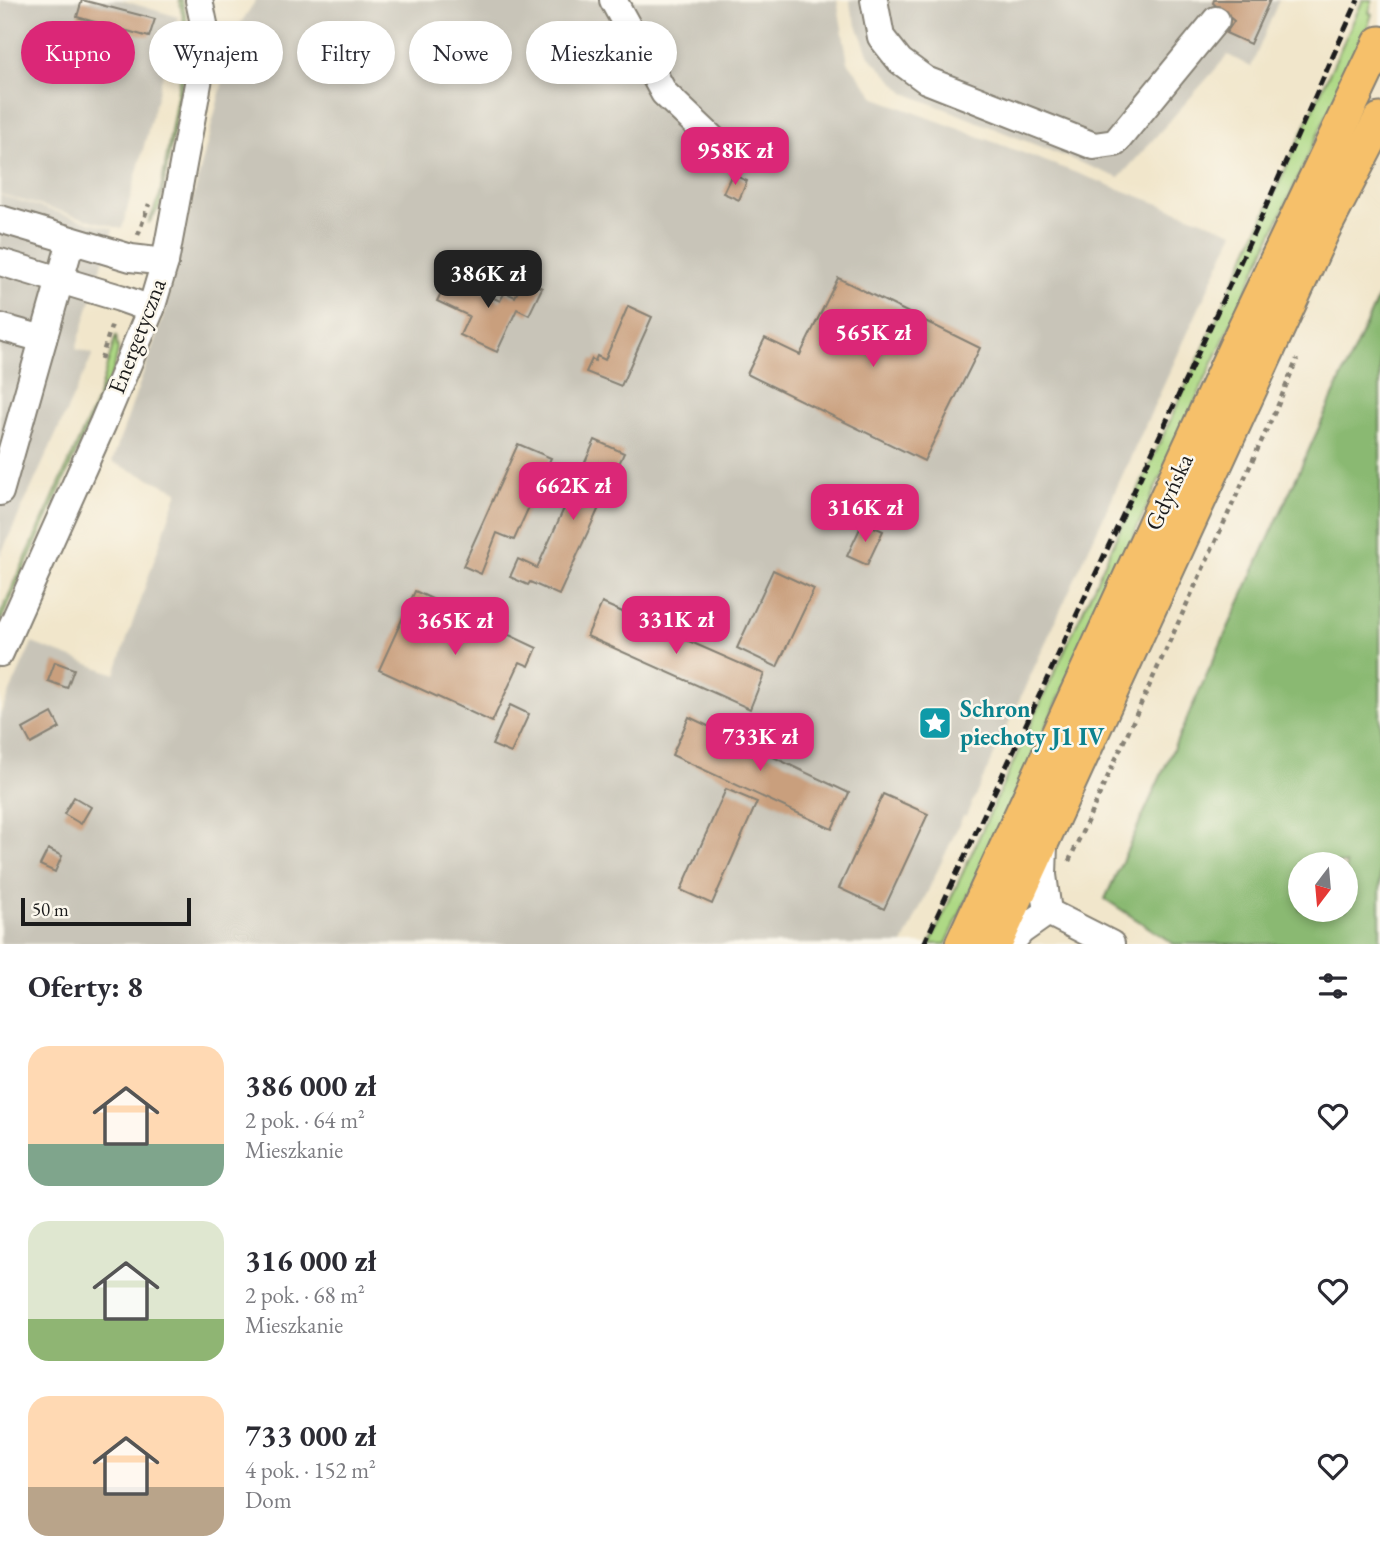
<!DOCTYPE html>
<html lang="pl">
<head>
<meta charset="utf-8">
<style>
	body { margin:0; font-family:"EB Garamond",serif; background:#f7f7f7; color:#2b2b33; height:100vh; display:flex; flex-direction:column; font-size:26px; white-space:nowrap }
	* { box-sizing:border-box; margin:0 }
	p { font-size:23px; color:#7c7c81 }
	.icon { flex:none; width:38px; height:38px; fill:none; stroke:currentColor; stroke-width:2; stroke-linecap:round; stroke-linejoin:round }
	.map { position:relative; height:944px; overflow:hidden }
	.sheet { display:flex; flex-direction:column; background:#fff; flex:1 }
	.sheet>* { flex:none }
	.guide { position:absolute; left:21px; top:21px; width:700px; height:63px; display:flex; gap:14px }
	.needle { width:46px; rotate:196deg }
	.tools { position:absolute; left:1288px; top:852px; display:grid; gap:14px }
	.tools a { display:grid; place-items:center; width:70px; height:70px; border-radius:50%; background:#fff; box-shadow:0 4px 10px #0003; font-size:35px }
	.scale { position:absolute; left:21px; bottom:18px; width:170px; box-sizing:border-box; padding-left:7px; border:4px solid #1c1c1c; border-top:0; font-size:19px; line-height:24px; white-space:nowrap; color:#1c1c1c; -webkit-text-stroke:5px #fbf7ec; paint-order:stroke }
	.price { position:absolute; translate:-50% -60px; padding:0 16px; border-radius:14px; background:#db2777; color:#fff; font-size:23px; line-height:46px; filter:drop-shadow(0 2px 4px #0008) }
	.price::after { content:''; position:absolute; left:50%; top:42px; width:21px; height:16px; margin-left:-10px; background:inherit; clip-path:polygon(0 0,100% 0,50% 100%) }
	.price.current { background:#222; color:#fff }
	ul { padding:0; list-style:none }
	li { display:flex; align-items:center; gap:21px; height:175px; padding:0 28px }
	li span { display:grid; place-items:center; flex:none; width:196px; height:140px; border-radius:21px; color:#555 }
	li>.icon { margin-inline-start:auto }
	span .icon { width:84px; height:84px; fill:#fffc; stroke-width:1 }
	li b { font-size:30px }
	h2 { display:flex; justify-content:space-between; align-items:center; height:84px; padding:0 28px; font-size:30px }
	.tag { padding:0 24px; border-radius:32px; background:#fff; box-shadow:0 4px 10px #0003; font-size:24px; line-height:63px }
	.tag.current { background:#db2777; color:#fff }
	.map>svg:first-child { display:block }
	.industrial { fill:#c8c4b8 }
	.green { fill:#aed985; stroke:#657a50; stroke-width:2 }
	.forest { fill:#8ab972; stroke:#536a47; stroke-width:2; fill-rule:evenodd }
	.building { fill:#c99f7d }
	.lines { fill:none; stroke-linecap:round; stroke-linejoin:round }
	.minor-casing { stroke:#868174; stroke-width:30 }
	.major-casing { stroke:#868174; stroke-width:37 }
	.path { stroke:#868174; stroke-width:4.5; stroke-dasharray:5 5; stroke-linecap:butt }
	.minor { stroke:#fff; stroke-width:26 }
	.major { stroke:#f6c06b; stroke-width:33 }
	.rail { stroke:#1c1c1c; stroke-width:5; stroke-dasharray:10 5; stroke-linecap:butt }
	.labels { text-anchor:middle; stroke-width:5; stroke-linejoin:round; paint-order:stroke }
	.street-label { font-size:24px; fill:#1c1c1c; stroke:#fbf7ec }
	.culture-label { font-size:24px; font-weight:bold; fill:#0d838f; stroke:#fbf7ec; text-anchor:start }
</style>
</head>
<body>
<div class="map">
<svg width="1380" height="944" viewBox="0 0 1380 944">
	<rect width="100%" height="100%" fill="#fbf7ec"/>
	<filter id="ink" filterUnits="userSpaceOnUse"><feTurbulence type="fractalNoise" baseFrequency=".0143" numOctaves="2"/><feDisplacementMap in="SourceGraphic" scale="14" xChannelSelector="R" yChannelSelector="G"/><feConvolveMatrix kernelMatrix="1 2 1 2 8 2 1 2 1" color-interpolation-filters="sRGB"/></filter>
	<filter id="wash" filterUnits="userSpaceOnUse"><feTurbulence type="fractalNoise" baseFrequency=".00686" numOctaves="4" result="noise"/><feDisplacementMap in="SourceGraphic" scale="28" xChannelSelector="R" yChannelSelector="G"/><feGaussianBlur stdDeviation="1.57" result="paint"/><feColorMatrix in="noise" values="0 0 0 0 0 0 0 0 0 0 0 0 0 0 0 0 0 1.4 0 .05"/><feComposite in="paint" operator="in"/></filter>
	<g filter="url(#wash)">
		<rect width="100%" height="100%" fill="#f1e6cb"/>
		<!-- industrial -->
		<g class="industrial">
			<path d="M0,0H121L178,17L122,229L0,194Z"/>
			<path d="M256,0H837L848,62L876,98L1234,232L966,816H963L903,944H0V714L32,643L115,674L178,491L112,462L162,320L236,30Z"/>
			<path d="M850,0H1279L1251,67L1228,55L1119,178L905,93L869,56L851,10Z"/>
			<path d="M0,195L113,229L76,349L93,354L0,556Z"/>
		</g>
		<!-- green -->
		<g class="green">
			<path d="M179,0H182L188,27L187,57L160,206L148,224L160,195L184,55L185,27Z"/>
			<path d="M1363,0H1372L1369,13L1372,14L1361,47L1323,123L946,944H930Z"/>
			<path d="M116,335L118,351L114,369L0,623V615L97,400Z"/>
		</g>
		<!-- forest -->
		<path class="forest" d="M1380,293V944H1174L1105,899ZM1300,864H1346V910H1300Z"/>
		<g id="blocks">
			<!-- building -->
			<g class="building">
				<path d="M82,0L155,19L149,37L77,17Z"/>
				<path d="M1214,0H1270L1250,44L1226,33L1234,21L1213,3Z"/>
				<path d="M732,174L747,181L739,200L723,193Z"/>
				<path d="M449,277L500,301L505,292L515,297L524,279L542,288L529,315L517,309L497,352L460,335L469,316L437,301Z"/>
				<path d="M838,278L980,348L924,461L747,374L765,338L800,355Z"/>
				<path d="M628,306L652,317L621,386L586,372L592,359L595,361L597,356L605,360Z"/>
				<path d="M595,440L624,453L559,595L530,582L528,585L510,577L518,559L537,568Z"/>
				<path d="M518,444L551,458L514,540L497,533L481,574L463,566Z"/>
				<path d="M863,522L883,531L867,565L847,556Z"/>
				<path d="M773,570L814,589L777,667L737,648Z"/>
				<path d="M415,591L537,648L529,666L520,662L492,722L379,670Z"/>
				<path d="M602,603L764,674L750,709L587,636Z"/>
				<path d="M55,662L74,669L67,688L48,681Z"/>
				<path d="M510,705L529,714L511,753L492,745Z"/>
				<path d="M52,713L60,728L31,744L23,729Z"/>
				<path d="M689,717L849,793L832,829L672,755Z"/>
				<path d="M726,789L757,802L712,904L681,890Z"/>
				<path d="M883,794L928,814L884,909L839,888Z"/>
				<path d="M74,797L91,807L81,824L64,814Z"/>
				<path d="M48,849L62,856L55,872L40,865Z"/>
			</g>
		</g>
	</g>
	<g filter="url(#ink)">
		<use href="#blocks" fill-opacity="0" stroke="#868174" stroke-width="2"/>
		<g class="lines">
			<defs>
				<g id="minor">
					<path d="M613,0L664,93L722,148"/>
					<path d="M874,0L881,37L900,61L926,80L1094,146L1115,143L1216,20"/>
					<path d="M0,219L131,258L165,262"/>
					<path d="M0,262L120,298L151,309"/>
					<path d="M0,327L43,339"/>
					<path d="M0,492L71,241"/>
					<path d="M0,653L103,423L151,309L165,262L204,51V24L199,0"/>
					<path d="M1044,844L1043,875L1048,912"/>
					<path d="M1048,912L1111,944"/>
					<path d="M1010,944L1021,931L1048,912"/>
				</g>
				<g id="major">
					<path d="M962,944L1241,335L1380,43"/>
					<path d="M995,944L1323,230L1380,120"/>
				</g>
			</defs>
			<!-- minor casing -->
			<use href="#minor" class="minor-casing"/>
			<!-- major casing -->
			<use href="#major" class="major-casing"/>
			<!-- path -->
			<g class="path">
				<path d="M138,235L149,204"/>
				<path d="M101,359L113,321"/>
				<path d="M1069,861L1278,405L1297,359"/>
			</g>
			<!-- minor -->
			<use href="#minor" class="minor"/>
			<!-- major -->
			<use href="#major" class="major"/>
			<!-- rail -->
			<path class="rail" d="M924,944L1263,213L1358,0"/>
		</g>
	</g>
	<!-- icons -->
	<defs>
		<symbol id="sight-square" viewBox="-11 -11 22 22"><rect x="-9" y="-9" width="18" height="18" rx="4" fill="#0f9aa8" stroke="#fbf7ec"/><path d="M0-6L1.8-2.2L6-1.7L2.9 1.2L3.7 5.4L0 3.3L-3.7 5.4L-2.9 1.2L-6-1.7L-1.8-2.2Z" fill="#fff"/></symbol>
	</defs>
	<g fill-rule="evenodd">
		<use href="#sight-square" x="916" y="704" width="38" height="38"/>
	</g>
	<g class="labels">
		<!-- street labels -->
		<g class="street-label">
			<text transform="translate(137 336) rotate(-69)" y="8">Energetyczna</text>
			<text transform="translate(1169 492) rotate(-65)" y="8">Gdyńska</text>
		</g>
		<!-- culture labels -->
		<g class="culture-label">
			<text x="960" y="717">Schron<tspan x="960" dy="28">piechoty J1 IV</tspan></text>
		</g>
	</g>
</svg>
<div class="tools">
<a><svg class="needle" viewBox="-14 -14 28 28"><path d="M0-13l5 13h-10z" fill="#e53935"/><path d="M0 13l5-13h-10z" fill="#7c7c81"/></svg></a>
</div>
<div class="scale">50 m</div>
<b class="price" style="left:735px;top:187px">958K zł</b>
<b class="price current" style="left:488px;top:310px">386K zł</b>
<b class="price" style="left:873px;top:369px">565K zł</b>
<b class="price" style="left:573px;top:522px">662K zł</b>
<b class="price" style="left:865px;top:544px">316K zł</b>
<b class="price" style="left:676px;top:656px">331K zł</b>
<b class="price" style="left:455px;top:657px">365K zł</b>
<b class="price" style="left:760px;top:773px">733K zł</b>
<div class="guide">
<a class="tag current">Kupno</a>
<a class="tag">Wynajem</a>
<a class="tag">Filtry</a>
<a class="tag">Nowe</a>
<a class="tag">Mieszkanie</a>
</div>
</div>
<section class="sheet">
<h2>Oferty: 8<svg class="icon" aria-label="filters" viewBox="0 0 24 24"><path d="M4 7h16M4 17h16"/><circle cx="9" cy="7" r="2"/><circle cx="15" cy="17" r="2"/></svg></h2>
<ul>
<li><span style="background:linear-gradient(#ffd9b3 70%,#7fa58c 0)"><svg class="icon" aria-label="home" viewBox="0 0 24 24"><path d="M3 11l9-7 9 7M6 9v11h12V9"/></svg></span><div><b>386 000 zł</b><p>2 pok. · 64 m²</p><p>Mieszkanie</p></div><svg class="icon" aria-label="heart" viewBox="0 0 24 24"><path d="M12 20l-8-8c-3-5 5-10 8-4 3-6 11-1 8 4z"/></svg></li>
<li><span style="background:linear-gradient(#dfe7d0 70%,#8fb573 0)"><svg class="icon" aria-label="home" viewBox="0 0 24 24"><path d="M3 11l9-7 9 7M6 9v11h12V9"/></svg></span><div><b>316 000 zł</b><p>2 pok. · 68 m²</p><p>Mieszkanie</p></div><svg class="icon" aria-label="heart" viewBox="0 0 24 24"><path d="M12 20l-8-8c-3-5 5-10 8-4 3-6 11-1 8 4z"/></svg></li>
<li><span style="background:linear-gradient(#ffd9b3 65%,#b9a48a 0)"><svg class="icon" aria-label="home" viewBox="0 0 24 24"><path d="M3 11l9-7 9 7M6 9v11h12V9"/></svg></span><div><b>733 000 zł</b><p>4 pok. · 152 m²</p><p>Dom</p></div><svg class="icon" aria-label="heart" viewBox="0 0 24 24"><path d="M12 20l-8-8c-3-5 5-10 8-4 3-6 11-1 8 4z"/></svg></li>
</ul>
</section>
</body>
</html>
